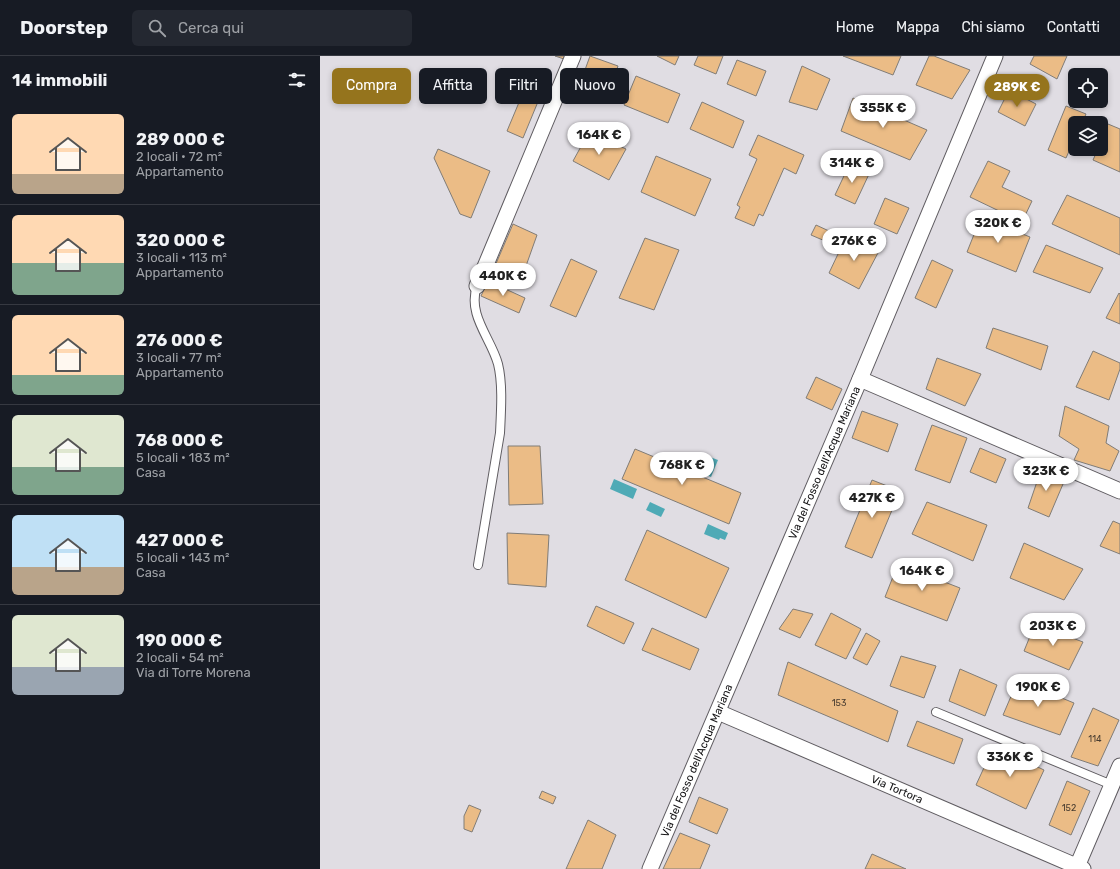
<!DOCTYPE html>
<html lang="it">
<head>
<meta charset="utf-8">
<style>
	body { margin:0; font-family:Rubik,sans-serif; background:#242831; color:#f1f3f6; height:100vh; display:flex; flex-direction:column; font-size:15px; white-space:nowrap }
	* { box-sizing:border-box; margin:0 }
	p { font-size:13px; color:#9ea1a6 }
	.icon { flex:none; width:22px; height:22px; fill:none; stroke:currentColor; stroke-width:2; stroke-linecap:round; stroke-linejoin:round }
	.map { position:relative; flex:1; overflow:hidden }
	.side { display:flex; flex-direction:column; background:#171b24; width:320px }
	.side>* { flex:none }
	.hud { position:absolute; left:12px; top:12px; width:380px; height:36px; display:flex; gap:8px }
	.fabs { position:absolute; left:748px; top:12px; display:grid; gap:8px }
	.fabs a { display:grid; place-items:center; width:40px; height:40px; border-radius:6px; background:#171b24; box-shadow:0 2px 6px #0003; font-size:20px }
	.price { position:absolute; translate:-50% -34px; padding:0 9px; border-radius:14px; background:#fff; color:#222; font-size:13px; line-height:26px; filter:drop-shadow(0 1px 2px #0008) }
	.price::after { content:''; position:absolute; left:50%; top:24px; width:12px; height:9px; margin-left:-6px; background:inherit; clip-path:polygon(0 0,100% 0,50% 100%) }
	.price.selected { background:#95741d; color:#fff }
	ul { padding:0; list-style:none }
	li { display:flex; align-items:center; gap:12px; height:100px; padding:0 12px }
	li+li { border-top:1px solid #363941 }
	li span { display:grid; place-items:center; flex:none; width:112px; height:80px; border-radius:6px; color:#555 }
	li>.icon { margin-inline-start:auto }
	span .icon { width:48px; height:48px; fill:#fffc; stroke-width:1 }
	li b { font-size:17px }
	h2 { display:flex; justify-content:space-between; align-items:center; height:48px; padding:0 12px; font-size:17px }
	.pill { padding:0 14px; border-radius:6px; background:#171b24; box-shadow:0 2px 6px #0003; font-size:14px; line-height:36px }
	.pill.selected { background:#95741d; color:#fff }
	header { display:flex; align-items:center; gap:24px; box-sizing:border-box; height:56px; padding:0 20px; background:#171b24; border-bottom:1px solid #363941 }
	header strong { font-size:19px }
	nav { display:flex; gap:22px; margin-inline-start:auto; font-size:14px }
	.search { width:280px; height:36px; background:#242831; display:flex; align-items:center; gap:10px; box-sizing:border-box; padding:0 14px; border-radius:6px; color:#9ea1a6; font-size:15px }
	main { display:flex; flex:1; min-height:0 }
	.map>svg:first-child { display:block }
	.water { fill:#4faab6 }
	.building { fill:#ebbc86; stroke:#807c77 }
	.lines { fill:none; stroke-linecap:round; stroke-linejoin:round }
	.service-casing { stroke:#5f5c61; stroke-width:10 }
	.minor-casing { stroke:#5f5c61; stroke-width:17 }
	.service { stroke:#fff; stroke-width:8 }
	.minor { stroke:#fff; stroke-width:15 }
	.labels { text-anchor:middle; stroke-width:4; stroke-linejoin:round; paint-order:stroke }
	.number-label { font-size:9px; fill:#483c30 }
	.street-label { font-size:11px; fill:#121113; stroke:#eeeaf1 }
</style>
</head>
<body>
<header>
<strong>Doorstep</strong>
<div class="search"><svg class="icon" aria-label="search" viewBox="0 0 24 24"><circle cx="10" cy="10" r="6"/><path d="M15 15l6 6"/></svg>Cerca qui</div>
<nav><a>Home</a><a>Mappa</a><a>Chi siamo</a><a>Contatti</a></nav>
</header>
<main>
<section class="side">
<h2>14 immobili<svg class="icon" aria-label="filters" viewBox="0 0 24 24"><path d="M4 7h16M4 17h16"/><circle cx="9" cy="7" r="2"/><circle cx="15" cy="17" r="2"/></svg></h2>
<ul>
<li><span style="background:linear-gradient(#ffd9b3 75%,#b9a48a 0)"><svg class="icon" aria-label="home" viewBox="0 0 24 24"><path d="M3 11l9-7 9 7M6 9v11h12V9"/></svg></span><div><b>289 000 €</b><p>2 locali · 72 m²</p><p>Appartamento</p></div></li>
<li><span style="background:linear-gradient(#ffd9b3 60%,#7fa58c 0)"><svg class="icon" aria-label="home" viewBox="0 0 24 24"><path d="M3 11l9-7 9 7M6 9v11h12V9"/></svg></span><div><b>320 000 €</b><p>3 locali · 113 m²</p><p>Appartamento</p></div></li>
<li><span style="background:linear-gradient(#ffd9b3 75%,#7fa58c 0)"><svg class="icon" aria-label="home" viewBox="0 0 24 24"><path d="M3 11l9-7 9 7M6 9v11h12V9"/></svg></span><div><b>276 000 €</b><p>3 locali · 77 m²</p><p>Appartamento</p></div></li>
<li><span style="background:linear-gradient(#dfe7d0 65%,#7fa58c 0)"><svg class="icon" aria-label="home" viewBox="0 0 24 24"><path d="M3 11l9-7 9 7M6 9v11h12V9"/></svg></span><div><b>768 000 €</b><p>5 locali · 183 m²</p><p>Casa</p></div></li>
<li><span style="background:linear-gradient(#bfe0f5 65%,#b9a48a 0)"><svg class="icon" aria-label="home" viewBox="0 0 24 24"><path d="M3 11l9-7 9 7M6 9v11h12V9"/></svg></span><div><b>427 000 €</b><p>5 locali · 143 m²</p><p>Casa</p></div></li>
<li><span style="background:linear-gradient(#dfe7d0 65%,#9aa5b1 0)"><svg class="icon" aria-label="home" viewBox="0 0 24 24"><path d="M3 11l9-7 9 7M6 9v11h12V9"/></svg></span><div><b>190 000 €</b><p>2 locali · 54 m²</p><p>Via di Torre Morena</p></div></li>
</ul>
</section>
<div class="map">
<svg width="800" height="813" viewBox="0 0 800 813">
	<rect width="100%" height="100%" fill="#e0dde3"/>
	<!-- water -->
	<g class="water">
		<path d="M390,401L398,404L391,421L383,418Z"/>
		<path d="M294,423L317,433L313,443L290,433Z"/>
		<path d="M330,446L345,453L341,461L326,454Z"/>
		<path d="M388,468L408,477L405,484L400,482L399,484L384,478Z"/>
	</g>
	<!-- building -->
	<g class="building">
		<path d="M235,0H245L244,3Z"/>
		<path d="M270,0L298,10L285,46L257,36Z"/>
		<path d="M337,0H359L355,9Z"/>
		<path d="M378,0H403L396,18L374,9Z"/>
		<path d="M523,0H581L573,19Z"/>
		<path d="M609,0H614L650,14L632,43L596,29Z"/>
		<path d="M714,0H747L737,23L710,8Z"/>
		<path d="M417,4L446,15L436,40L407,28Z"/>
		<path d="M482,10L510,23L497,54L469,46Z"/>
		<path d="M213,13L229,19L203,82L187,75Z"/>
		<path d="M316,20L360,38L348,67L304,49Z"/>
		<path d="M689,34L716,48L705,70L678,56Z"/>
		<path d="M533,42L607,74L590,104L521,75Z"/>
		<path d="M382,46L424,65L413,92L370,73Z"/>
		<path d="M746,50L766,58L762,67H755V82L746,102L728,94Z"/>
		<path d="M788,68L800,73V116L773,104L778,93H781V85Z"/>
		<path d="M269,76L306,93L289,124L253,105Z"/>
		<path d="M438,79L484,99L476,118L464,112L443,160L439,158L434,170L415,162L420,151L417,149L437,103L429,99Z"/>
		<path d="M118,93L170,115L151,162L140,158L114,102Z"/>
		<path d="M336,100L391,123L375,160L321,136Z"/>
		<path d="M668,105L690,115L682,131L712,145L702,166L650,141Z"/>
		<path d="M530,107L550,116L535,148L515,139Z"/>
		<path d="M747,139L800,162V199L732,168Z"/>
		<path d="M565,142L589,152L577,178L554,168Z"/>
		<path d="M661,161L710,181L696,216L647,196Z"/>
		<path d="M193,168L217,179L201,224L175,210Z"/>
		<path d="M496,169L509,175L505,185L491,179Z"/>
		<path d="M527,179L559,195L539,233L509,217Z"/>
		<path d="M325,182L359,194L334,254L299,242Z"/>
		<path d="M726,189L783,212L770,237L713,216Z"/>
		<path d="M251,203L277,215L256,261L230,250Z"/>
		<path d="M612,204L633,214L616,252L595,242Z"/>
		<path d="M168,225L205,242L199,257L161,240Z"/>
		<path d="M799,237L800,238V268L786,262Z"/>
		<path d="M673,272L728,290L721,314L666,292Z"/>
		<path d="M773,295L800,307V313L789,344L756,331Z"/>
		<path d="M617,302L661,318L645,350L606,333Z"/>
		<path d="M496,321L522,333L512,354L486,342Z"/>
		<path d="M745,350L789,370L786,387L799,395L790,415L754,404L759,393L739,380Z"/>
		<path d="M542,355L578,368L568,396L532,382Z"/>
		<path d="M612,369L647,382L630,427L595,414Z"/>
		<path d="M188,390H220L223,448L189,449Z"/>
		<path d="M660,392L686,403L676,427L650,416Z"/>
		<path d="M315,393L421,437L409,468L302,423Z"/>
		<path d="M722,411L746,421L729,461L708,452Z"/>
		<path d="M552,424L580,435L552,502L525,491Z"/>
		<path d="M607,446L667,469L653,505L592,478Z"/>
		<path d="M793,465L800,468V498L780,490Z"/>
		<path d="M327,474L409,512L386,562L305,524Z"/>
		<path d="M187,477L229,479L226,531L188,528Z"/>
		<path d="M704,487L763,513L744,544L690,522Z"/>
		<path d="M578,508L640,532L627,565L565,541Z"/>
		<path d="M276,550L314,567L304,588L267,570Z"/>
		<path d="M473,553L493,558L480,582L459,573Z"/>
		<path d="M511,557L541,573L526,603L495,589Z"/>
		<path d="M715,568L763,586L749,614L704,595Z"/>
		<path d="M332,572L379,593L370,614L322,594Z"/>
		<path d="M546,577L560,585L547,609L533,602Z"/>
		<path d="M581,600L616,610L604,642L570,630Z"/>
		<path d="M468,606L578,655L568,686L458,639Z"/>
		<path d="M640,613L677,629L665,660L629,645Z"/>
		<path d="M698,624L754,647L740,679L683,659Z"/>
		<path d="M773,652L799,664L778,710L751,701Z"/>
		<path d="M597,665L643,683L634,708L587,690Z"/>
		<path d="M674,690L724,714L706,753L656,729Z"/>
		<path d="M747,725L770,735L751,779L729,769Z"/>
		<path d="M222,735L236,741L233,748L219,742Z"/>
		<path d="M379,741L408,753L397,778L369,766Z"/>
		<path d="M149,749L161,754L152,776L144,773V760Z"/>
		<path d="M268,764L296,779L282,813H246Z"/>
		<path d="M360,777L390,789L380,813H343Z"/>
		<path d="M552,798L586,813H545Z"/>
	</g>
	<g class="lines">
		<defs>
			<g id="service">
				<path d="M157,230C147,259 171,282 178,308C183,328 181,356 180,377L158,509"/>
				<path d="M616,656L792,729"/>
			</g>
			<g id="minor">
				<path d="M157,230L253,0"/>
				<path d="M540,323L800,435"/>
				<path id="s1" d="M398,656L763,813"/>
				<path id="s2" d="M330,813L540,323L675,0"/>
				<path d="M756,813L800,710"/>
			</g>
		</defs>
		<!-- service casing -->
		<use href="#service" class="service-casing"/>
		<!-- minor casing -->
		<use href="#minor" class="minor-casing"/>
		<!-- service -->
		<use href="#service" class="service"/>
		<!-- minor -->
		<use href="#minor" class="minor"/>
	</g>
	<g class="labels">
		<!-- number labels -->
		<g class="number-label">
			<text x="519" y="650">153</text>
			<text x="775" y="686">114</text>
			<text x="749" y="755">152</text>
		</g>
		<!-- street labels -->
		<g class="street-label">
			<text dy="4" stroke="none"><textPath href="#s2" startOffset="442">Via del Fosso dell'Acqua Mariana</textPath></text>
			<text dy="4" stroke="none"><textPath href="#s2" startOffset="118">Via del Fosso dell'Acqua Mariana</textPath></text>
			<text dy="4" stroke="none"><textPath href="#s1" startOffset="195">Via Tortora</textPath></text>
		</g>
	</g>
</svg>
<div class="fabs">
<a><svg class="icon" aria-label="locate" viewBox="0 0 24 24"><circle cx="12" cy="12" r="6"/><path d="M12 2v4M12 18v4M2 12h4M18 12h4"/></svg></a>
<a><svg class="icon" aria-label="layers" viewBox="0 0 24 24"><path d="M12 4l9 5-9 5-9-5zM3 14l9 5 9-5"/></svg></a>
</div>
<b class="price selected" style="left:697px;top:52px">289K €</b>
<b class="price" style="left:563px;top:73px">355K €</b>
<b class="price" style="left:279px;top:100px">164K €</b>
<b class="price" style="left:532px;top:128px">314K €</b>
<b class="price" style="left:678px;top:188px">320K €</b>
<b class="price" style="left:534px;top:206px">276K €</b>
<b class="price" style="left:183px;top:241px">440K €</b>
<b class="price" style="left:362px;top:430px">768K €</b>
<b class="price" style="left:726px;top:436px">323K €</b>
<b class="price" style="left:552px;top:463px">427K €</b>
<b class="price" style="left:602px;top:536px">164K €</b>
<b class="price" style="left:733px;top:591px">203K €</b>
<b class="price" style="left:718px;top:652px">190K €</b>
<b class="price" style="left:690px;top:722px">336K €</b>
<div class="hud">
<a class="pill selected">Compra</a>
<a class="pill">Affitta</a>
<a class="pill">Filtri</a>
<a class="pill">Nuovo</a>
</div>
</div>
</main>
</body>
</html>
